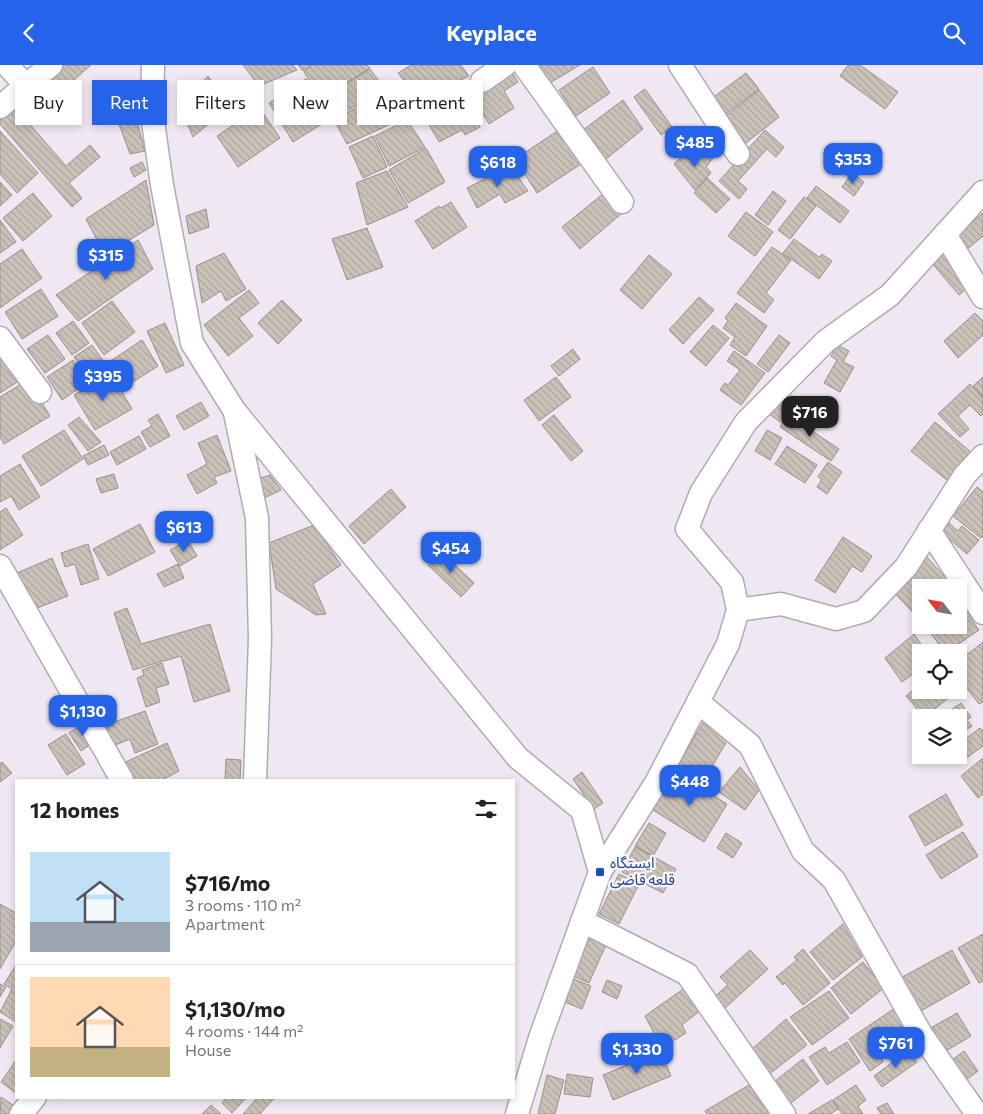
<!DOCTYPE html>
<html lang="en">
<head>
<meta charset="utf-8">
<style>
	body { margin:0; font-family:Commissioner,"Noto Sans Arabic",sans-serif; background:#f6f6f6; color:#222; height:100vh; display:flex; flex-direction:column; font-size:19px; white-space:nowrap }
	* { box-sizing:border-box; margin:0 }
	p { font-size:16px; color:#767676 }
	.icon { flex:none; width:28px; height:28px; fill:none; stroke:currentColor; stroke-width:2; stroke-linecap:round; stroke-linejoin:round }
	.map { position:relative; flex:1; overflow:hidden }
	.panel { position:absolute; left:15px; top:714px; width:500px; height:320px; display:flex; flex-direction:column; background:#fff; border-radius:0px; box-shadow:0 2px 8px #0003 }
	.panel>* { flex:none }
	.top-card { position:absolute; left:15px; top:15px; width:500px; height:45px; display:flex; gap:10px }
	.needle { width:32px; rotate:301deg }
	.fabs { position:absolute; left:912px; top:514px; display:grid; gap:10px }
	.fabs a { display:grid; place-items:center; width:55px; height:55px; border-radius:0px; background:#fff; box-shadow:0 2px 8px #0003; font-size:25px }
	.price { position:absolute; translate:-50% -42px; padding:0 11px; border-radius:10px; background:#2563eb; color:#fff; font-size:16px; line-height:32px; filter:drop-shadow(0 1px 2px #0008) }
	.price::after { content:''; position:absolute; left:50%; top:30px; width:15px; height:11px; margin-left:-8px; background:inherit; clip-path:polygon(0 0,100% 0,50% 100%) }
	.price.selected { background:#222; color:#fff }
	ul { padding:0; list-style:none }
	li { display:flex; align-items:center; gap:15px; height:125px; padding:0 15px }
	li+li { border-top:1px solid #e0e0e0 }
	li span { display:grid; place-items:center; flex:none; width:140px; height:100px; border-radius:0px; color:#555 }
	li>.icon { margin-inline-start:auto }
	span .icon { width:60px; height:60px; fill:#fffc; stroke-width:1 }
	li b { font-size:21px }
	h2 { display:flex; justify-content:space-between; align-items:center; height:60px; padding:0 15px; font-size:21px }
	.chip { padding:0 18px; border-radius:0px; background:#fff; box-shadow:0 2px 8px #0003; font-size:18px; line-height:45px }
	.chip.selected { background:#2563eb; color:#fff }
	header { display:flex; justify-content:space-between; align-items:center; height:65px; padding:0 15px; background:#2563eb; color:#fff; font-size:22px; font-weight:700 }
	.map>svg:first-child { display:block }
	.building { fill:url(#building-back-hatch); stroke:#9a9289 }
	.lines { fill:none; stroke-linecap:round; stroke-linejoin:round }
	.minor-casing { stroke:#b1aab4; stroke-width:25 }
	.minor { stroke:#fff; stroke-width:22 }
	.transit-dot { fill:#1a4fb4; stroke:#fcf4ff; stroke-width:2 }
	.labels { text-anchor:middle; stroke-width:4.5; stroke-linejoin:round; paint-order:stroke }
	.transit-label { font-size:15px; fill:#164399; stroke:#fcf4ff; text-anchor:start }
</style>
</head>
<body>
<header><svg class="icon" aria-label="back" viewBox="0 0 24 24"><path d="M15 5l-7 7 7 7"/></svg>Keyplace<svg class="icon" aria-label="search" viewBox="0 0 24 24"><circle cx="10" cy="10" r="6"/><path d="M15 15l6 6"/></svg></header>
<div class="map">
<svg width="983" height="1049" viewBox="0 0 983 1049">
	<defs>
		<pattern id="building-back-hatch" width="6" height="6" patternUnits="userSpaceOnUse" patternTransform="scale(1.25)"><rect width="6" height="6" fill="#cac2b8"/><path d="M-1 5l2 2M0 0l6 6M5-1l2 2" fill="none" stroke="#aea79f"/></pattern>
	</defs>
	<rect width="100%" height="100%" fill="#efe7f1"/>
	<!-- building -->
	<g class="building">
		<path d="M58,0H91L31,52L17,36Z"/>
		<path d="M243,0H293L297,5L259,21Z"/>
		<path d="M298,0H311L303,6Z"/>
		<path d="M312,0H367L370,3L321,34L304,7Z"/>
		<path d="M411,0H461L469,11L420,34L398,8Z"/>
		<path d="M529,0H580L548,19Z"/>
		<path d="M848,0H860L898,27L885,44L840,11Z"/>
		<path d="M593,2L610,28L576,51L559,25Z"/>
		<path d="M509,3L518,17L504,26L514,43L489,59L470,28Z"/>
		<path d="M370,4L385,24L334,53L322,34Z"/>
		<path d="M746,8L759,24L723,51L711,34Z"/>
		<path d="M208,11L229,42L193,72L180,41Z"/>
		<path d="M306,14L330,54L293,77L269,38Z"/>
		<path d="M645,24L672,62L661,70L634,32Z"/>
		<path d="M759,25L779,52L746,78L726,51Z"/>
		<path d="M386,26L404,53L347,79L334,55Z"/>
		<path d="M462,30L480,62L465,70L462,65L439,77L424,51Z"/>
		<path d="M623,35L643,64L605,95L583,65Z"/>
		<path d="M123,38H133L135,50L124,56Z"/>
		<path d="M13,40L66,101L90,80L100,92L69,118L82,133L72,142L0,59V52Z"/>
		<path d="M259,42L280,73L238,102L217,71Z"/>
		<path d="M135,50L145,86L130,89L119,59Z"/>
		<path d="M407,55L425,82L389,101L375,71Z"/>
		<path d="M559,65L581,99L537,128L515,94Z"/>
		<path d="M765,65L784,82L776,92L767,84L738,116L747,124L739,134L719,116Z"/>
		<path d="M0,66L38,108L17,128L0,109Z"/>
		<path d="M373,71L387,102L363,113L349,82Z"/>
		<path d="M426,83L445,117L408,138L389,105Z"/>
		<path d="M703,84L713,93L706,102L711,108L695,125L674,99L684,90L689,94L694,89L696,91Z"/>
		<path d="M142,97L146,105L134,112L130,103Z"/>
		<path d="M510,101L528,126L505,138L500,129L477,143L467,123Z"/>
		<path d="M387,106L408,142L367,160L356,118Z"/>
		<path d="M852,108L864,117L854,131L842,122Z"/>
		<path d="M707,113L730,134L716,148L694,128Z"/>
		<path d="M146,115L154,160L105,190L86,154Z"/>
		<path d="M0,117L12,130L0,141Z"/>
		<path d="M816,121L849,146L840,158L807,133Z"/>
		<path d="M773,126L786,136L768,160L755,150Z"/>
		<path d="M33,128L52,151L23,176L3,153Z"/>
		<path d="M604,128L621,149L580,184L562,162Z"/>
		<path d="M804,132L816,141L790,174L778,165Z"/>
		<path d="M451,137L467,162L433,184L415,156L439,141L441,143Z"/>
		<path d="M206,144L209,162L189,169L186,151Z"/>
		<path d="M746,147L773,167L755,191L728,171Z"/>
		<path d="M983,148V171L964,187L953,174Z"/>
		<path d="M0,155L16,177L0,188Z"/>
		<path d="M367,163L383,202L347,215L332,174Z"/>
		<path d="M794,174L819,192L822,189L832,196L819,214L783,188Z"/>
		<path d="M138,175L153,204L78,256L56,230Z"/>
		<path d="M772,182L791,195L766,228L774,235L764,248L737,228Z"/>
		<path d="M22,184L42,213L0,243V199Z"/>
		<path d="M944,186L972,219L959,230L931,197Z"/>
		<path d="M224,188L246,224L226,236L221,226L202,238L196,201Z"/>
		<path d="M649,190L672,209L642,244L620,225Z"/>
		<path d="M41,224L58,251L22,274L5,247Z"/>
		<path d="M249,225L259,238L239,253L253,271L228,291L204,260Z"/>
		<path d="M699,232L714,245L683,279L669,265Z"/>
		<path d="M282,235L302,255L278,279L258,258Z"/>
		<path d="M112,236L135,267L104,290L82,258Z"/>
		<path d="M736,238L767,261L746,291L730,280L735,272L723,263L728,256L725,253Z"/>
		<path d="M975,248L983,256V270L958,293L944,276Z"/>
		<path d="M73,256L89,278L72,290L56,268Z"/>
		<path d="M165,258L184,300L166,308L147,266Z"/>
		<path d="M713,260L729,273L706,301L690,287Z"/>
		<path d="M48,270L65,294L45,308L27,284Z"/>
		<path d="M779,270L790,278L768,307L757,299Z"/>
		<path d="M142,275L158,301L125,322L109,297Z"/>
		<path d="M92,280L109,304L91,317L74,292Z"/>
		<path d="M837,280L849,286L843,297L854,302L840,327L824,318L837,295L831,291Z"/>
		<path d="M573,284L580,294L559,311L551,301Z"/>
		<path d="M734,286L765,308L741,340L720,325L725,318L728,320L740,305L727,296Z"/>
		<path d="M8,291L22,314L0,328V295Z"/>
		<path d="M73,295L88,317L62,335L47,312Z"/>
		<path d="M111,308L132,344L95,365L74,330Z"/>
		<path d="M556,312L571,332L539,356L524,335Z"/>
		<path d="M983,312V332L973,321Z"/>
		<path d="M28,315L50,351L4,379L0,372V332Z"/>
		<path d="M970,319L983,333V349L981,351L970,340L958,351L969,364L960,372L938,349Z"/>
		<path d="M201,337L209,351L184,365L176,351Z"/>
		<path d="M776,338L789,346L782,358L769,349Z"/>
		<path d="M158,349L170,371L150,382L141,367L152,361L148,355Z"/>
		<path d="M554,350L583,386L571,396L542,360Z"/>
		<path d="M788,350L839,384L831,396L780,362Z"/>
		<path d="M79,352L101,377L88,386L68,360Z"/>
		<path d="M935,357L971,387L948,416L911,386Z"/>
		<path d="M64,365L83,394L41,421L22,391Z"/>
		<path d="M767,365L782,373L770,395L755,386Z"/>
		<path d="M217,370L231,406L214,412L217,418L197,429L187,410L207,399L198,378Z"/>
		<path d="M139,371L146,384L117,400L110,387Z"/>
		<path d="M104,380L109,390L88,400L83,391Z"/>
		<path d="M787,381L817,400L805,418L775,399Z"/>
		<path d="M828,397L842,407L827,429L817,422L822,414L818,412Z"/>
		<path d="M20,399L40,432L19,445L11,431L0,437V411Z"/>
		<path d="M114,409L118,423L101,428L96,414Z"/>
		<path d="M270,410L281,425L262,434L258,414Z"/>
		<path d="M977,422L983,427V471L981,473L953,451Z"/>
		<path d="M391,424L406,442L364,479L349,461Z"/>
		<path d="M6,443L23,470L0,485V447Z"/>
		<path d="M949,458L958,466L962,461L979,475L967,489L941,467Z"/>
		<path d="M140,459L155,487L108,511L93,484Z"/>
		<path d="M314,460L341,500L313,519L326,549L316,550L276,524L269,478Z"/>
		<path d="M843,472L872,491L862,507L852,501L835,528L815,515Z"/>
		<path d="M188,475L197,491L180,501L170,485Z"/>
		<path d="M88,479L99,514L81,520L75,499L65,502L61,488Z"/>
		<path d="M441,487L474,518L461,532L428,500Z"/>
		<path d="M925,490L952,520L949,522H921V549L917,552L893,526Z"/>
		<path d="M52,493L68,531L32,545L17,508Z"/>
		<path d="M178,499L184,513L164,522L157,509Z"/>
		<path d="M959,529L973,548L969,551L979,565L945,588L925,560H959Z"/>
		<path d="M127,543L141,579L210,559L230,626L194,637L181,591L133,605L114,548Z"/>
		<path d="M914,569L927,588H921V603L902,617L885,593Z"/>
		<path d="M983,577V637L979,639L959,613V596Z"/>
		<path d="M162,598L169,619L156,623L160,637L146,642L137,613L144,610L142,605Z"/>
		<path d="M921,619V625H959L924,652L906,631Z"/>
		<path d="M961,638L971,652L967,655L972,661L959,670V652H941Z"/>
		<path d="M145,646L158,679L135,688L130,674L108,683L100,662Z"/>
		<path d="M705,654L731,669L702,719L676,704Z"/>
		<path d="M85,658L97,675L81,686L69,668Z"/>
		<path d="M980,663L983,666V681L965,694L959,686V679Z"/>
		<path d="M66,669L85,699L67,710L48,680Z"/>
		<path d="M167,678L179,706L162,715H129L119,700Z"/>
		<path d="M983,693V729L978,733L961,711Z"/>
		<path d="M226,694L241,695L240,715H225Z"/>
		<path d="M2,697L12,708L0,717V699Z"/>
		<path d="M740,702L759,725L745,745L719,727Z"/>
		<path d="M582,707L603,738L594,744L573,714Z"/>
		<path d="M676,707L727,739L704,777L653,745Z"/>
		<path d="M946,729L963,760L925,781L909,751Z"/>
		<path d="M649,758L666,768L653,791L635,781Z"/>
		<path d="M963,767L978,791L941,814L926,790Z"/>
		<path d="M726,768L742,778L733,793L717,783Z"/>
		<path d="M635,782L676,804L663,828L622,807Z"/>
		<path d="M619,809L639,819L619,859L599,849Z"/>
		<path d="M0,839L16,848V876L0,904Z"/>
		<path d="M843,859L862,892L833,915L810,887Z"/>
		<path d="M593,864L610,871L589,918L573,911Z"/>
		<path d="M983,869V916L979,918L958,883Z"/>
		<path d="M803,884L830,918L803,940L785,918L783,920L776,912L797,895L794,892Z"/>
		<path d="M750,885L768,904L725,943L714,932L728,920L720,912Z"/>
		<path d="M952,885L970,918L914,950L895,916Z"/>
		<path d="M863,897L884,923L851,949L831,923Z"/>
		<path d="M16,900V957L0,947L12,924L4,919Z"/>
		<path d="M571,913L591,921L582,944L562,936Z"/>
		<path d="M607,915L622,921L617,934L602,927Z"/>
		<path d="M0,919L6,922L0,932Z"/>
		<path d="M686,922L702,944L682,960L686,968L662,983L645,951Z"/>
		<path d="M829,926L849,953L812,980L790,952Z"/>
		<path d="M895,943L914,971L881,993L883,997L870,1006L849,974Z"/>
		<path d="M957,948L971,971L941,989L927,965Z"/>
		<path d="M0,954L13,961L0,983Z"/>
		<path d="M786,954L807,980L768,1010L750,986Z"/>
		<path d="M847,977L860,997L827,1020L809,992L825,982L829,988Z"/>
		<path d="M909,985L917,997L882,1022L874,1011Z"/>
		<path d="M661,986L671,1011L613,1035L603,1010Z"/>
		<path d="M964,986L978,1006L962,1018L948,998Z"/>
		<path d="M803,994L819,1016L787,1041L770,1020Z"/>
		<path d="M16,995V1028L1,1017Z"/>
		<path d="M567,1009L593,1013L590,1032L564,1029Z"/>
		<path d="M547,1010L564,1015L555,1049H538Z"/>
		<path d="M749,1020L768,1047L766,1049H707L705,1046Z"/>
		<path d="M856,1020L866,1035L858,1041L863,1049H842L833,1035Z"/>
		<path d="M1,1032L16,1042L12,1049H0Z"/>
		<path d="M227,1032H247L232,1048L222,1038Z"/>
		<path d="M258,1032H275L260,1049H243Z"/>
		<path d="M832,1035L838,1044L830,1049H808Z"/>
		<path d="M887,1038L894,1049H881L877,1043Z"/>
		<path d="M211,1040L221,1049H202Z"/>
	</g>
	<g class="lines">
		<defs>
			<g id="minor">
				<path d="M7,0L26,21"/>
				<path d="M153,0L152,50L162,120L192,278L234,345L518,693L582,745L600,807L541,970L517,1049"/>
				<path d="M524,0L622,137"/>
				<path d="M680,0L738,89"/>
				<path d="M482,16L505,0"/>
				<path d="M0,42L51,0"/>
				<path d="M945,169L983,232"/>
				<path d="M0,273L40,327"/>
				<path d="M235,348L257,453L260,574L255,715"/>
				<path d="M929,465L983,548"/>
				<path d="M0,501L122,715"/>
				<path d="M738,545L781,539L836,554L864,546L906,502L965,410L983,391"/>
				<path d="M698,637L750,680L803,786L834,815L921,969L977,1049"/>
				<path d="M600,807L657,716L728,579L738,545L732,517L687,464L701,428L746,357L826,276L890,230L983,127"/>
				<path d="M582,856L687,909L784,1049"/>
				<path d="M21,1049L35,1032"/>
			</g>
		</defs>
		<!-- minor casing -->
		<use href="#minor" class="minor-casing"/>
		<!-- minor -->
		<use href="#minor" class="minor"/>
	</g>
	<!-- markers -->
	<rect class="transit-dot" x="595" y="802" width="10" height="10" rx="2.5"/>
	<g class="labels">
		<!-- transit labels -->
		<g class="transit-label">
			<text x="610" y="803">ایستگاه<tspan x="610" dy="17">قلعه قاضی</tspan></text>
		</g>
	</g>
</svg>
<div class="fabs">
<a><svg class="needle" viewBox="-14 -14 28 28"><path d="M0-13l5 13h-10z" fill="#e53935"/><path d="M0 13l5-13h-10z" fill="#767676"/></svg></a>
<a><svg class="icon" aria-label="locate" viewBox="0 0 24 24"><circle cx="12" cy="12" r="6"/><path d="M12 2v4M12 18v4M2 12h4M18 12h4"/></svg></a>
<a><svg class="icon" aria-label="layers" viewBox="0 0 24 24"><path d="M12 4l9 5-9 5-9-5zM3 14l9 5 9-5"/></svg></a>
</div>
<b class="price" style="left:695px;top:103px">$485</b>
<b class="price" style="left:853px;top:120px">$353</b>
<b class="price" style="left:498px;top:123px">$618</b>
<b class="price" style="left:106px;top:216px">$315</b>
<b class="price" style="left:103px;top:337px">$395</b>
<b class="price selected" style="left:810px;top:373px">$716</b>
<b class="price" style="left:184px;top:488px">$613</b>
<b class="price" style="left:451px;top:509px">$454</b>
<b class="price" style="left:83px;top:672px">$1,130</b>
<b class="price" style="left:690px;top:742px">$448</b>
<b class="price" style="left:896px;top:1004px">$761</b>
<b class="price" style="left:637px;top:1010px">$1,330</b>
<div class="top-card">
<a class="chip">Buy</a>
<a class="chip selected">Rent</a>
<a class="chip">Filters</a>
<a class="chip">New</a>
<a class="chip">Apartment</a>
</div>
<section class="panel">
<h2>12 homes<svg class="icon" aria-label="filters" viewBox="0 0 24 24"><path d="M4 7h16M4 17h16"/><circle cx="9" cy="7" r="2"/><circle cx="15" cy="17" r="2"/></svg></h2>
<ul>
<li><span style="background:linear-gradient(#bfe0f5 70%,#9aa5b1 0)"><svg class="icon" aria-label="home" viewBox="0 0 24 24"><path d="M3 11l9-7 9 7M6 9v11h12V9"/></svg></span><div><b>$716/mo</b><p>3 rooms · 110 m²</p><p>Apartment</p></div></li>
<li><span style="background:linear-gradient(#ffd9b3 70%,#c2b280 0)"><svg class="icon" aria-label="home" viewBox="0 0 24 24"><path d="M3 11l9-7 9 7M6 9v11h12V9"/></svg></span><div><b>$1,130/mo</b><p>4 rooms · 144 m²</p><p>House</p></div></li>
</ul>
</section>
</div>
</body>
</html>
